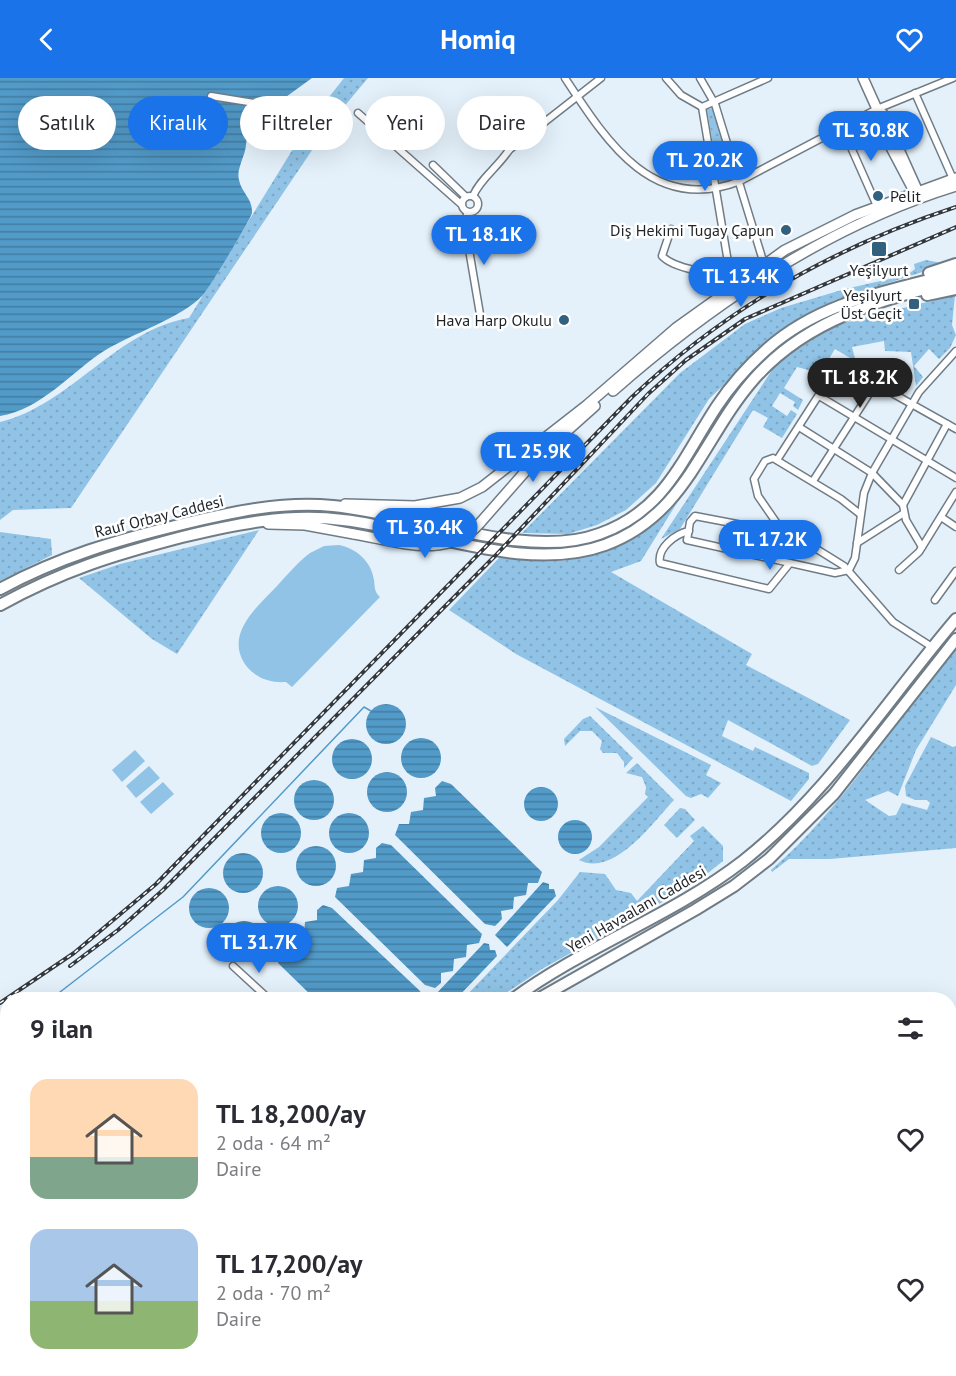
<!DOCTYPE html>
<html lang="tr">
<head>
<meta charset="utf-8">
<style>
	body { margin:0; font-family:"PT Sans",sans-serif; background:#f7f7f7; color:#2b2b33; height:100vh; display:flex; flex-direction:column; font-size:22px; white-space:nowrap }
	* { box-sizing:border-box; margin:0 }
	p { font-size:20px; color:#7c7c81 }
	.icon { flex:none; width:33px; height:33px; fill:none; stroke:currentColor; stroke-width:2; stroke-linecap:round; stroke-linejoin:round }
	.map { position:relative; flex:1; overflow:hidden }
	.drawer { position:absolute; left:0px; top:914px; width:957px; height:386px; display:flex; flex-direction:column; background:#fff; border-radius:24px 24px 0 0; box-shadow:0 6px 24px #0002 }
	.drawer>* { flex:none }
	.guide { position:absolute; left:18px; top:18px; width:600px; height:54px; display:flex; gap:12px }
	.price { position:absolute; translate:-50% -51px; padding:0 14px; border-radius:21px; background:#1a73e8; color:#fff; font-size:20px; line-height:39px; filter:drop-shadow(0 2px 3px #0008) }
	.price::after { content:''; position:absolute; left:50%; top:36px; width:18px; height:14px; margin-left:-9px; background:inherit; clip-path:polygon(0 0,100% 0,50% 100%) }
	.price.active { background:#222; color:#fff }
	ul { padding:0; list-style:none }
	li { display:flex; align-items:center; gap:18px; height:150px; padding:0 30px }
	li span { display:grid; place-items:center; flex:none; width:168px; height:120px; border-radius:18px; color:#555 }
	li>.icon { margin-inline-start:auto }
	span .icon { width:72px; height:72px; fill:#fffc; stroke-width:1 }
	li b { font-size:26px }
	h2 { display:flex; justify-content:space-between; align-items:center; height:72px; padding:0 30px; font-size:26px }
	.tag { padding:0 21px; border-radius:27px; background:#fff; box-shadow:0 6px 24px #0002; font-size:21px; line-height:54px }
	.tag.active { background:#1a73e8; color:#fff }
	header { display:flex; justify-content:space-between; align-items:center; height:78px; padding:0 30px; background:#1a73e8; color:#fff; font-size:27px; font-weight:800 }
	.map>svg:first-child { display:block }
	.grass { fill:url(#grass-dots) }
	.park { fill:#90c3e6 }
	.water { fill:url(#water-rules) }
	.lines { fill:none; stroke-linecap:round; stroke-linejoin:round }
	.stream { stroke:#529ac8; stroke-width:1.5 }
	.taxiway { stroke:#8b949c; stroke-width:16 }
	.runway { stroke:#8b949c; stroke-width:40 }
	.minor-casing { stroke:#707c85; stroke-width:9 }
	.secondary-casing { stroke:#707c85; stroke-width:12 }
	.primary-casing { stroke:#707c85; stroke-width:14 }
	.trunk-casing { stroke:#707c85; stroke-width:14 }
	.minor { stroke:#fff; stroke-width:6 }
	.secondary { stroke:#fff; stroke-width:9 }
	.primary { stroke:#fff; stroke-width:10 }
	.trunk { stroke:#fff; stroke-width:10 }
	.rail-casing { stroke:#32383d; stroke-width:4 }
	.rail { stroke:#fff; stroke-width:1.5; stroke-dasharray:4.5; stroke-linecap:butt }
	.secondary-bridge-casing { stroke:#707c85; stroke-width:12; stroke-linecap:butt }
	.secondary-bridge { stroke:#fff; stroke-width:9 }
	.poi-dot { fill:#31617f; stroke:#fff; stroke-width:2 }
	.labels { text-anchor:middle; stroke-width:5; stroke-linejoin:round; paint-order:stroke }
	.poi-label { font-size:16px; fill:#1e2327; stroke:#fff; text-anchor:end }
	.street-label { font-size:16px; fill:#1e2327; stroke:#fff }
</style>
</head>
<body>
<header><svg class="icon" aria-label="back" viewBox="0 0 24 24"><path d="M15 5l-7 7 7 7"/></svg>Homiq<svg class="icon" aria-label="heart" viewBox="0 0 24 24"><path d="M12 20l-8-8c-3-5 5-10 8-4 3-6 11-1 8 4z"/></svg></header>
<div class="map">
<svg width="956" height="1298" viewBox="0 0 956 1298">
	<defs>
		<pattern id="grass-dots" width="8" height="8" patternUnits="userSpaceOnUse" patternTransform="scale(1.5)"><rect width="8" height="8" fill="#90c3e6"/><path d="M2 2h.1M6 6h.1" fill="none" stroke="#7ca7c5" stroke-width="1.8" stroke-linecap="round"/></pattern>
		<pattern id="water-rules" width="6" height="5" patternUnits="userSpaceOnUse" patternTransform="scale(1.5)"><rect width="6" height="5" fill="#529ac8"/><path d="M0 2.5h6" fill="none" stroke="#437da2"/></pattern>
	</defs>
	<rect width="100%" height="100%" fill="#e4f1fb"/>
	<!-- grass -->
	<g class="grass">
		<path d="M344,0H368L337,37L322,28Z"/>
		<path d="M714,30L735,102L720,108L707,31Z"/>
		<path d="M312,40L327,50L71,430L13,432L0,442V344C71,327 116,252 189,240Z"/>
		<path d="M926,182L947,186L833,223L779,254L709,321L656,405L626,432L597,447L568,456L522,455L680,295L745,246L781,230L845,211L907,197L915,191L914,186Z"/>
		<path d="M955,217L952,247L956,257L950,270L939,281L929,271L914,288L923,299L916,308L911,274L885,273L884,263L852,269L855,281L872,280L880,296H897V308L835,271L820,295L797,289L784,310L803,322L798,332L793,328L795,324L780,315L772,328L787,338L791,332L797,336L782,360L763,349L768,340L753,332L680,451L661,461L776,286L832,248Z"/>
		<path d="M680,420L641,483L611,494L752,576L746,587L850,642L818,686L812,688L728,642L722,658L753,673L755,669L809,695V701L791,723L516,576L449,532L501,478C573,494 631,473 680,420Z"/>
		<path d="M259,452L177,576L152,561L79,500L120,486Z"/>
		<path d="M0,454L51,461L52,477L0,503Z"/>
		<path d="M956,570V607L916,672L898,718L888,713L865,722L889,738L896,737L902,725L927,732L930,725L927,722H915L906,718L905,708L931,659L953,669L956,668V770L830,781H789L772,794L771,792C844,729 894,644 956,570Z"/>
		<path d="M595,629L711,687L706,697L721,705L708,720L701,716L691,720L686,718Z"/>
		<path d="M590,638L633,680L624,690V684L617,675H603L600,671L602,663L592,653H580L565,668L564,661L583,641Z"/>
		<path d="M637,685L674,722C653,744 614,800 579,782L599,769L648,719L645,716L646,709L642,699L626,695Z"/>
		<path d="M680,730L685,731L695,742L677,760L664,747Z"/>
		<path d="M703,748L723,768V783L693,807L542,891L497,921H463L558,822L580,794L605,796L616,812L631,815L637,823L694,763L690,758Z"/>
		<path d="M956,1116V1180L950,1178V1117Z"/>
		<path d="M3,1212H7L8,1292H50L46,1298H0V1217Z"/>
		<path d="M120,1292H399L374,1295V1298H116Z"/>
	</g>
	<!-- park -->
	<g class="park">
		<path d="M339,467C357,471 371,483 374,502C375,510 374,513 380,519L292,609L286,604C272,605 258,601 248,590C222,558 256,530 277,508C288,496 298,484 310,475L324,468Z"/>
		<path d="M135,672L145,683L122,704L112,692Z"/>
		<path d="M149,688L160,700L136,720L126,708Z"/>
		<path d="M163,704L174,716L151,736L140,724Z"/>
	</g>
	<!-- water -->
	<g class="water">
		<path d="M0,0H312L279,24L211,15L209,20L246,27C241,42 248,53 246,67C245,79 236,91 239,102C241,114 253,121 252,135C251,141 209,210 203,217C182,240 131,256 104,273C71,294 41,332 0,338Z"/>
		<circle cx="386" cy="646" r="20"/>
		<circle cx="421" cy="680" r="20"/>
		<circle cx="352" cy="681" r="20"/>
		<circle cx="387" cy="714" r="20"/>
		<circle cx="314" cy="722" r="20"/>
		<path d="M442,703L451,706L542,794L538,805H528L526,817L514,819L513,831L501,833L502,841L495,848L485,846L395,757L399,746H409L411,734L423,732L424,720L436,718L435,710Z"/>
		<circle cx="541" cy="726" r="17"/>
		<circle cx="349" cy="755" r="20"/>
		<circle cx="281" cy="755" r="20"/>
		<circle cx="575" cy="759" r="17"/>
		<path d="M382,765L391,767L482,856L479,865L467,867L466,879L454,881L453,893L441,895V905L435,910L425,907L335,819L337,810L349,808L351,796L363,794L364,782L376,780V770Z"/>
		<circle cx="316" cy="788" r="20"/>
		<circle cx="243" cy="795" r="20"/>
		<path d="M543,804L549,806V811H554L556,818L507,869L495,857Z"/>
		<circle cx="278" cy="828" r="20"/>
		<circle cx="209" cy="830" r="20"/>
		<path d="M323,827L332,830L420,913L423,921H315L279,886L275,879L280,870H290L292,858L304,856L305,844L317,842V832Z"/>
		<circle cx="244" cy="863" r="20"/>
		<path d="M484,865L489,866L490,872H495L497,878L456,921H439L435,917Z"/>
	</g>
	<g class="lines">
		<!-- stream -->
		<g class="stream">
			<path d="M51,921L183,819L364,629L371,633"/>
			<path d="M0,959L8,954"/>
		</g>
		<!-- taxiway -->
		<g class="taxiway">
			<path d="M950,943L956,942"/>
			<path d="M950,1094L956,1093"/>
			<path d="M950,1218L956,1229"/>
			<path d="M449,1292L450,1298"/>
			<path d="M507,1292L517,1298"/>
			<path d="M778,1298L792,1292"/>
			<path d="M955,1298L956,1297"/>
		</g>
		<!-- runway -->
		<g class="runway">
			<path d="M950,1257H956"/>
			<path d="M605,1298L659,1292"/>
		</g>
		<defs>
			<g id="minor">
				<path d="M565,0C607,64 653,137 740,103L877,31L953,0"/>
				<path d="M666,0L681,17L702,29L768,0"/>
				<path d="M915,15L953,101"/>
				<path d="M211,18L298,32L344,52"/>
				<path d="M702,29L730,196"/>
				<path d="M358,35L462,127"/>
				<path d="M467,41L483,28C497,41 507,53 509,72"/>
				<path d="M842,49L877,128"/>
				<path d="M433,87L466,119"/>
				<path d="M473,118C480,101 498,89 509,72L601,0"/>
				<circle cx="470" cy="126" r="8"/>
				<path d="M467,134L466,154L481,242"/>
				<path d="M671,151L662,178C673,190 714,198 731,195C742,194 753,189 764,186L715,26L700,0"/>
				<path d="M710,195L725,214"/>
				<path d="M819,318L956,400"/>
				<path d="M799,349L872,395L903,427"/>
				<path d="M777,382L831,298L842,287L956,351"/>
				<path d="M813,403L876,305"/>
				<path d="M860,436L841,421L773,380L765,383L754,401L758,418L778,447L844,488L893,544L932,569"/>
				<path d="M941,439L956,449"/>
				<path d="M778,447L758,450L695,438L690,444L687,462L835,495L849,492L855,480L864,415L872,395L919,314L956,273"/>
				<path d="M689,453C675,456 657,470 660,485L769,511L790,485"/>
				<path d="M857,465L904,435"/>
				<path d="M922,469L906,442L903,427L947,346"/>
				<path d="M899,492L919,474L956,414"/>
				<path d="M935,522L956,493"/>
				<path d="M233,888L269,921"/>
			</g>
			<g id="secondary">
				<path d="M863,0L877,31L883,36L919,116"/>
				<path d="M877,31L876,41L916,117"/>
				<path d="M613,313C712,226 829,147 956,108"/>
				<path d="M345,426L415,428L460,420L482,409L587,327L676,250L785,172L855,137L956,100"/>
				<path d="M480,445L538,379L595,328"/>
				<path d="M268,446L305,447L354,456"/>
			</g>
			<g id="primary">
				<path d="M513,921C585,868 672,838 743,783C827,717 887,622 956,541"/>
				<path d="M538,921L695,832L734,808L769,781L834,716L956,561"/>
				<path d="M50,1298L54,1292"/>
				<path d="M73,1298L77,1292"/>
			</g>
			<g id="trunk">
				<path d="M929,195L956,186"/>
				<path d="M927,217L956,211"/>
				<path d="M0,511C59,479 117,462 183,446C233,434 281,423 333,428C412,435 526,483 599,456C665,433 682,381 717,328C731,307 748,288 767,271C821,223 889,213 956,195"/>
				<path d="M0,527C64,492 113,477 182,459C236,446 288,435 343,442C425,451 525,496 605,467C687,437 702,360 754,301C808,240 881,222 956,203"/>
			</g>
		</defs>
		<!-- minor casing -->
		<use href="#minor" class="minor-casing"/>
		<!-- secondary casing -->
		<use href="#secondary" class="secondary-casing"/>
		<!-- primary casing -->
		<use href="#primary" class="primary-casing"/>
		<!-- trunk casing -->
		<use href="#trunk" class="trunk-casing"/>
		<!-- minor -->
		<use href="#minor" class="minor"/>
		<!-- secondary -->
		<use href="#secondary" class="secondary"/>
		<!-- primary -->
		<use href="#primary" class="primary"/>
		<!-- trunk -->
		<use href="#trunk" class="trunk"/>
		<defs>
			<g id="rail">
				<path d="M70,888L118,852L163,812L495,478L648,316L686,282L745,241L956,149"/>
				<path d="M0,925L74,875L156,806L632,319C725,231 834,169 956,129"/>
			</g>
		</defs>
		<!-- rail casing -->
		<use href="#rail" class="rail-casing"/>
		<!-- rail -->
		<use href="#rail" class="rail"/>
		<defs>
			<path id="secondary-bridge" d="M354,456C397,463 447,483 480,445"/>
		</defs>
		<!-- secondary-bridge casing -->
		<use href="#secondary-bridge" class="secondary-bridge-casing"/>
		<!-- secondary-bridge -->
		<use href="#secondary-bridge" class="secondary-bridge"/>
	</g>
	<!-- markers -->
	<g class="poi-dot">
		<circle cx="878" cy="118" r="6"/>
		<circle cx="786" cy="152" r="6"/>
		<rect x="871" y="163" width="16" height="16" rx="3"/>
		<rect x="908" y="220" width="12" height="12" rx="3"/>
		<circle cx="564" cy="242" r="6"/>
	</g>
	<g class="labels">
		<!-- poi labels -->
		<g class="poi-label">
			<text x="890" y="124" text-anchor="start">Pelit</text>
			<text x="774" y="158">Diş Hekimi Tugay Çapun</text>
			<text x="879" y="198" text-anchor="middle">Yeşilyurt</text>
			<text x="902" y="223">Yeşilyurt<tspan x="902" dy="18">Üst Geçit</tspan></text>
			<text x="552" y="248">Hava Harp Okulu</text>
		</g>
		<!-- street labels -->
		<g class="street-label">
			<text transform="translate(159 438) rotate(-14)" y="6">Rauf Orbay Caddesi</text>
			<text transform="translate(636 831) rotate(-30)" y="6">Yeni Havaalanı Caddesi</text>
		</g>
	</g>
</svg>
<b class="price" style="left:871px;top:84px">TL 30.8K</b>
<b class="price" style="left:705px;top:114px">TL 20.2K</b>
<b class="price" style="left:484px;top:188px">TL 18.1K</b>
<b class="price" style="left:741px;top:230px">TL 13.4K</b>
<b class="price active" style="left:860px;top:331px">TL 18.2K</b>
<b class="price" style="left:533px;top:405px">TL 25.9K</b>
<b class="price" style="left:425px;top:481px">TL 30.4K</b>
<b class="price" style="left:770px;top:493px">TL 17.2K</b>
<b class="price" style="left:259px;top:896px">TL 31.7K</b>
<div class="guide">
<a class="tag">Satılık</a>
<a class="tag active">Kiralık</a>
<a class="tag">Filtreler</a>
<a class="tag">Yeni</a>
<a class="tag">Daire</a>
</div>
<section class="drawer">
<h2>9 ilan<svg class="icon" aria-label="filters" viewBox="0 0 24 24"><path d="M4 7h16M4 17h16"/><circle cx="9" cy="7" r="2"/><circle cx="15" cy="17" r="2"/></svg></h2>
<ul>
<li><span style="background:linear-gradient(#ffd9b3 65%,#7fa58c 0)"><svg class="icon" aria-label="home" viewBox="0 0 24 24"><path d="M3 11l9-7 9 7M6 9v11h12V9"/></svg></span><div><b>TL 18,200/ay</b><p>2 oda · 64 m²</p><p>Daire</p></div><svg class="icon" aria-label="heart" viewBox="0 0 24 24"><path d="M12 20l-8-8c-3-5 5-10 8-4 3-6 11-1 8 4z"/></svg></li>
<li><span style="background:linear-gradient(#a9c7e8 60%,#8fb573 0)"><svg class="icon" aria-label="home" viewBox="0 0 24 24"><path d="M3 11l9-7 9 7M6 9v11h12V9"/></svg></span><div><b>TL 17,200/ay</b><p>2 oda · 70 m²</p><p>Daire</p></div><svg class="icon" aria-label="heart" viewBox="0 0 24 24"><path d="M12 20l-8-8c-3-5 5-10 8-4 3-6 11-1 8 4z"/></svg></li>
</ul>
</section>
</div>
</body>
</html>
